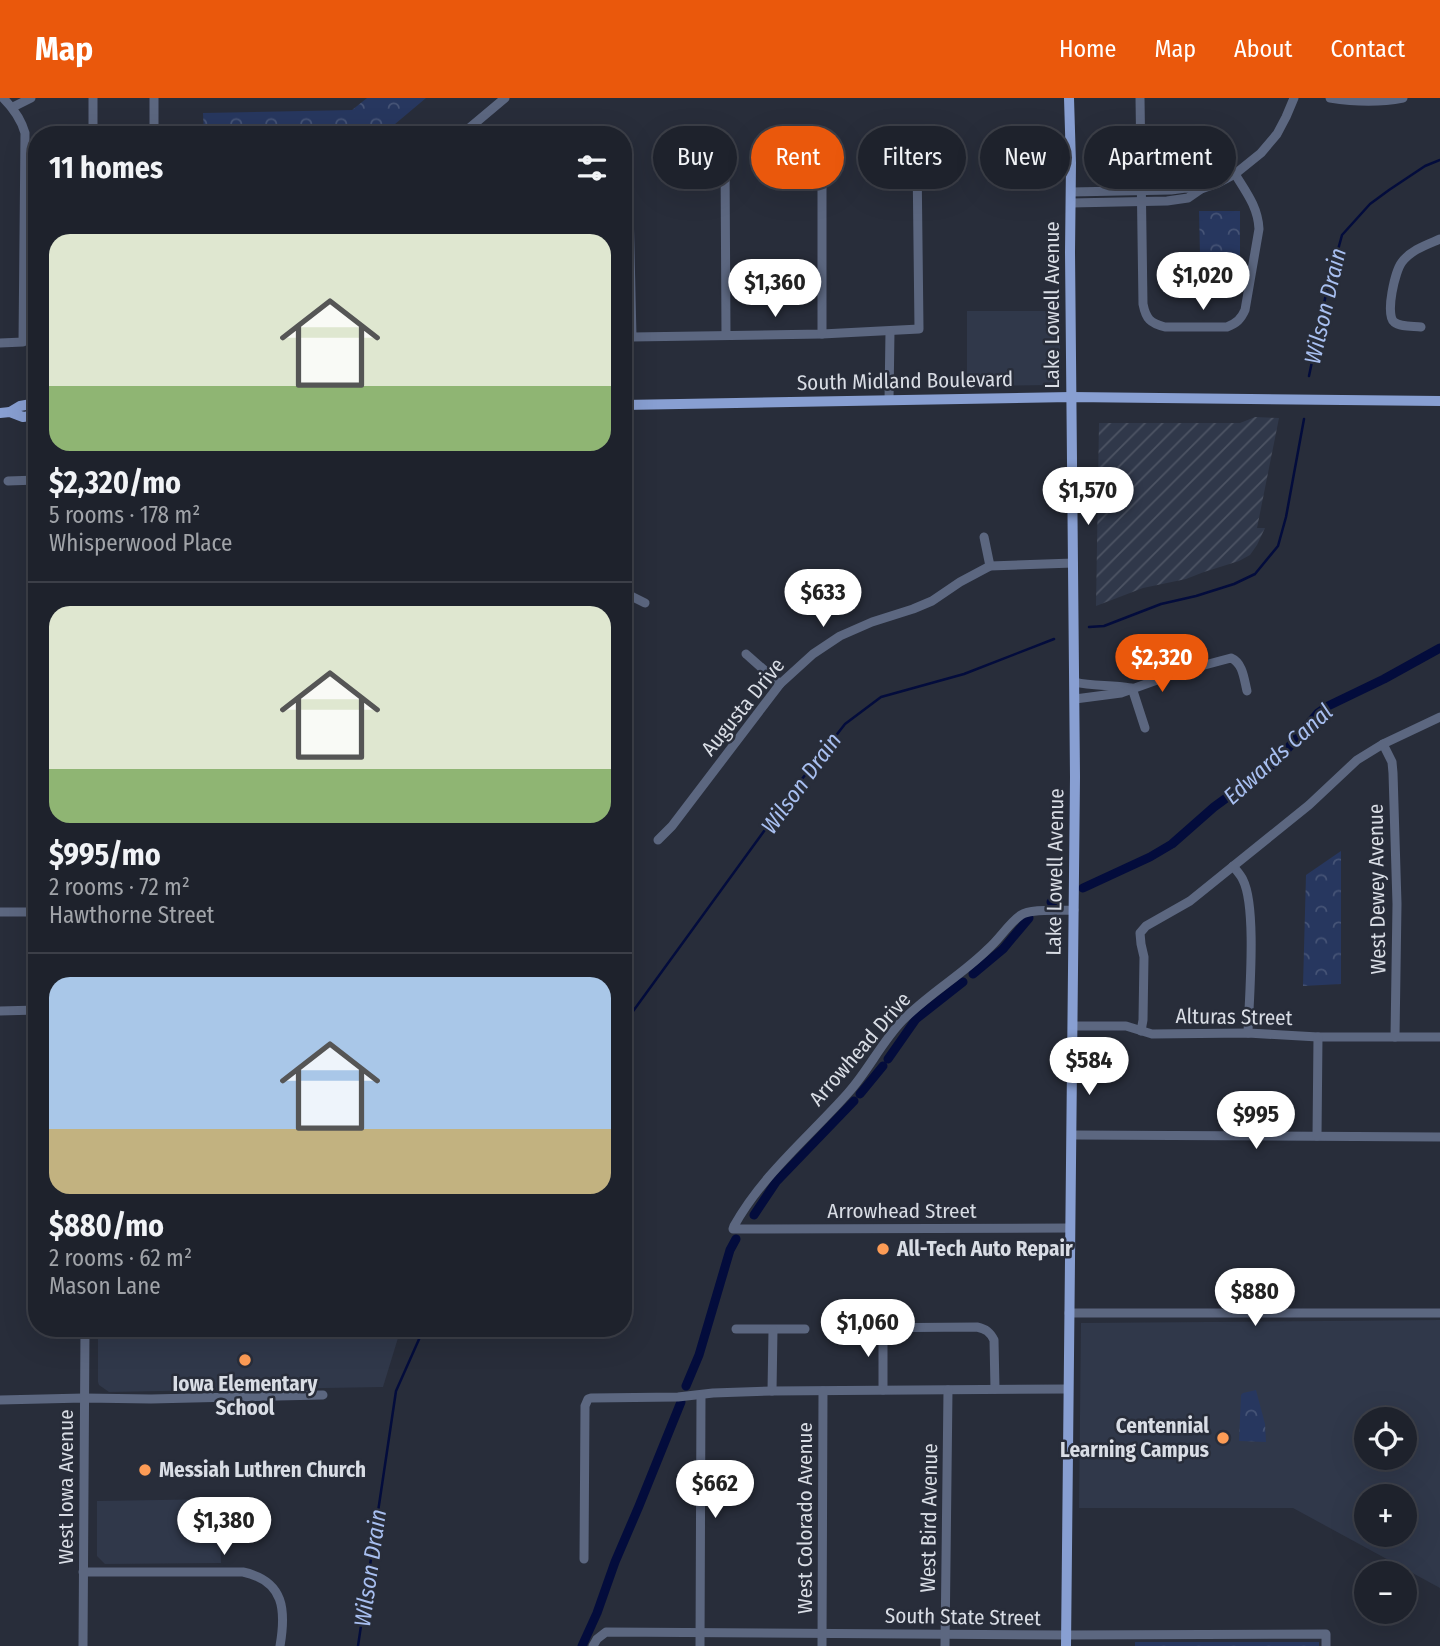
<!DOCTYPE html>
<html lang="en">
<head>
<meta charset="utf-8">
<style>
	body { margin:0; font-family:"Fira Sans Condensed",sans-serif; background:#262a34; color:#f1f3f6; height:100vh; display:flex; flex-direction:column; font-size:26px; white-space:nowrap }
	* { box-sizing:border-box; margin:0 }
	p { font-size:23px; color:#a1a4a9 }
	.icon { flex:none; width:38px; height:38px; fill:none; stroke:currentColor; stroke-width:2; stroke-linecap:round; stroke-linejoin:round }
	.map { position:relative; flex:1; overflow:hidden }
	.sheet { position:absolute; left:28px; top:28px; width:604px; height:1211px; display:flex; flex-direction:column; background:#1e222c; border-radius:28px; box-shadow:0 7px 28px #0002,0 0 0 2px #3c3f48 }
	.sheet>* { flex:none }
	.banner { position:absolute; left:653px; top:28px; width:665px; height:63px; display:flex; gap:14px }
	.fabs { position:absolute; left:1354px; top:1309px; display:grid; gap:14px }
	.fabs a { display:grid; place-items:center; width:63px; height:63px; border-radius:50%; background:#1e222c; box-shadow:0 7px 28px #0002,0 0 0 2px #3c3f48; font-size:35px }
	.price { position:absolute; translate:-50% -60px; padding:0 16px; border-radius:24px; background:#fff; color:#222; font-size:23px; line-height:46px; filter:drop-shadow(0 2px 4px #0008) }
	.price::after { content:''; position:absolute; left:50%; top:42px; width:21px; height:16px; margin-left:-10px; background:inherit; clip-path:polygon(0 0,100% 0,50% 100%) }
	.price.selected { background:#ea580c; color:#fff }
	ul { padding:0; list-style:none }
	li { display:grid; align-content:center; gap:14px; height:371px; padding:0 21px }
	li+li { border-top:2px solid #3c3f48 }
	li span { display:grid; place-items:center; height:217px; border-radius:21px; color:#555 }
	li>.icon { margin-inline-start:auto }
	span .icon { width:126px; height:126px; fill:#fffc; stroke-width:1 }
	li b { font-size:30px }
	h2 { display:flex; justify-content:space-between; align-items:center; height:84px; padding:0 21px; font-size:30px }
	.pill { padding:0 24px; border-radius:32px; background:#1e222c; box-shadow:0 7px 28px #0002,0 0 0 2px #3c3f48; font-size:24px; line-height:63px }
	.pill.selected { background:#ea580c; color:#fff }
	header { display:flex; align-items:center; gap:42px; box-sizing:border-box; height:98px; padding:0 35px; background:#ea580c; color:#fff }
	header strong { font-size:33px }
	nav { display:flex; gap:38px; margin-inline-start:auto; font-size:24px }
	.map>svg:first-child { display:block }
	.built { fill:#30384a; fill-rule:evenodd }
	.industrial { fill:url(#industrial-furrows) }
	.park { fill:url(#park-crowns) }
	.lines { fill:none; stroke-linecap:round; stroke-linejoin:round }
	.stream { stroke:#030c3c; stroke-width:2.5 }
	.canal { stroke:#030c3c; stroke-width:9 }
	.minor { stroke:#5c6780; stroke-width:9 }
	.major { stroke:#889fd2; stroke-width:10 }
	.poi-dot { fill:#fd9c56; stroke:#282d3a; stroke-width:2.5 }
	.labels { text-anchor:middle; stroke-width:5; stroke-linejoin:round; paint-order:stroke }
	.street-label { font-size:21px; fill:#d9dde5; stroke:#282d3a }
	.poi-label { font-size:21px; font-weight:bold; fill:#d9dde5; stroke:#282d3a; text-anchor:start }
	.water-label { font-size:23px; font-style:italic; fill:#a8bff0; stroke:#282d3a }
</style>
</head>
<body>
<header>
<strong>Map</strong>
<nav><a>Home</a><a>Map</a><a>About</a><a>Contact</a></nav>
</header>
<div class="map">
<svg width="1440" height="1548" viewBox="0 0 1440 1548">
	<defs>
		<pattern id="industrial-furrows" width="10" height="10" patternUnits="userSpaceOnUse" patternTransform="scale(1.75)"><rect width="10" height="10" fill="#30384a"/><path d="M-1 1l2-2M0 10L10 0M9 11l2-2" fill="none" stroke="#4d5464"/></pattern>
		<pattern id="park-crowns" width="20" height="18" patternUnits="userSpaceOnUse" patternTransform="scale(1.75)"><rect width="20" height="18" fill="#27375f"/><path d="M2 6a3 3 0 1 1 6 0M12 15a3 3 0 1 1 6 0" fill="none" stroke="#465476"/></pattern>
	</defs>
	<rect width="100%" height="100%" fill="#282d3a"/>
	<!-- built -->
	<g class="built">
		<path d="M967,213H1060V281L1055,286L1051,287L967,288Z"/>
		<path d="M1440,1222V1490L1293,1410H1079L1081,1225ZM1367,1321H1405V1360H1367ZM1367,1398H1405V1437H1367Z"/>
		<path d="M98,1230H405L398,1240L383,1289L109,1294L99,1287L98,1284Z"/>
		<path d="M219,1401L221,1465L105,1466L97,1458V1403Z"/>
	</g>
	<!-- industrial -->
	<path class="industrial" d="M1255,319L1279,320L1257,430H1265L1257,447L1250,457L1239,463L1204,474L1186,481L1143,490L1096,508L1099,325H1240Z"/>
	<!-- park -->
	<g class="park">
		<path d="M367,0H426L382,37H204L203,15L352,12Z"/>
		<path d="M1199,113H1240V157H1200Z"/>
		<path d="M1341,753V886L1303,888L1306,777Z"/>
		<path d="M1256,1292L1265,1326L1266,1344L1239,1343L1241,1297L1243,1295Z"/>
		<rect x="1135" y="1544" width="184" height="4"/>
	</g>
	<g class="lines">
		<!-- stream -->
		<g class="stream">
			<path d="M1309,278L1326,196L1342,137L1370,106L1389,92L1425,68L1440,62"/>
			<path d="M1089,529L1104,528L1161,506L1196,498L1234,486L1255,476L1278,448L1286,419L1304,321"/>
			<path d="M623,927L802,681L845,626L881,599L964,576L1054,541"/>
			<path d="M358,1548L396,1293L424,1230"/>
		</g>
		<!-- canal -->
		<g class="canal">
			<path d="M1083,790L1150,759L1172,746L1214,709L1277,663L1318,615L1328,608L1384,581L1440,550"/>
			<path d="M1051,804L1059,801"/>
			<path d="M973,876L1003,851L1029,820"/>
			<path d="M888,961L916,921L963,884"/>
			<path d="M860,996L883,968"/>
			<path d="M754,1117L776,1084L854,1003"/>
			<path d="M686,1288L699,1257L730,1152L736,1141"/>
			<path d="M582,1548L597,1515L615,1464L639,1408L681,1304"/>
		</g>
		<!-- minor -->
		<g class="minor">
			<path d="M1140,0L1143,206C1146,221 1150,225 1165,229H1227C1237,225 1241,221 1245,212L1259,131C1258,109 1246,94 1235,76"/>
			<path d="M1330,0C1355,4 1378,5 1403,0"/>
			<path d="M13,9L31,0"/>
			<path d="M93,35L154,34"/>
			<path d="M93,37V0"/>
			<path d="M154,37V0"/>
			<path d="M461,37L505,0"/>
			<path d="M725,62L726,237"/>
			<path d="M628,65L632,239L822,236L919,231L917,60"/>
			<path d="M1017,68L1071,65"/>
			<path d="M1071,94L1171,92L1186,90L1201,91"/>
			<path d="M1071,105L1167,103L1188,100L1201,91L1218,85L1235,76L1261,55L1277,36L1286,19L1294,0"/>
			<path d="M1421,229C1413,228 1400,229 1394,224C1385,216 1395,173 1402,164C1411,152 1426,147 1440,141"/>
			<path d="M822,236V64"/>
			<path d="M0,245L23,244L25,35C21,21 14,11 3,0"/>
			<path d="M889,302L890,233"/>
			<path d="M8,383L37,382"/>
			<path d="M984,439L990,468"/>
			<path d="M623,494L645,505"/>
			<path d="M746,556L780,586"/>
			<path d="M1075,584C1093,589 1112,586 1130,590"/>
			<path d="M1132,590L1145,630"/>
			<path d="M1075,601L1121,595L1182,573L1231,560C1243,565 1244,581 1247,593"/>
			<path d="M1383,646L1392,664L1393,675L1397,806L1395,939"/>
			<path d="M658,742L672,728L780,586L813,556L840,538L872,524L913,511L932,503L960,484L990,468L1073,465"/>
			<path d="M1233,768C1236,772 1241,777 1243,782C1257,810 1249,900 1248,935"/>
			<path d="M0,814H37"/>
			<path d="M0,913L37,912"/>
			<path d="M1073,928H1126L1152,936L1248,935L1318,939H1440"/>
			<path d="M1141,933L1143,922L1144,859L1141,846L1140,835L1146,828L1190,803L1309,707L1357,662L1383,646L1440,619"/>
			<path d="M1073,1037L1440,1039"/>
			<path d="M1317,1038L1318,939"/>
			<path d="M1070,1130L733,1131L734,1128C763,1076 809,1039 848,995C868,973 881,945 902,923C928,896 962,877 988,851C1000,841 1008,826 1021,817C1031,810 1060,813 1074,812"/>
			<path d="M1069,1215H1440"/>
			<path d="M848,1230L977,1229C986,1231 990,1234 994,1242L995,1291"/>
			<path d="M736,1231H805"/>
			<path d="M883,1231V1292"/>
			<path d="M772,1293L773,1232"/>
			<path d="M0,1302L84,1300L151,1301L323,1297"/>
			<path d="M584,1461L585,1308L588,1301L591,1300L678,1299L713,1295L772,1293L1068,1291"/>
			<path d="M83,1474H243C285,1483 286,1513 280,1548"/>
			<path d="M83,1548L85,1230"/>
			<path d="M593,1548L597,1541L606,1534L1066,1537L1326,1536V1548"/>
			<path d="M700,1548L701,1297"/>
			<path d="M822,1548L823,1293"/>
			<path d="M945,1548L948,1292"/>
		</g>
		<!-- major -->
		<g class="major">
			<path d="M623,307L1071,299L1440,303"/>
			<path d="M10,314L20,308L37,305"/>
			<path d="M0,315L10,314L23,319L37,317"/>
			<path d="M1066,1548L1075,679L1070,154L1071,65L1069,0"/>
		</g>
	</g>
	<!-- markers -->
	<g class="poi-dot">
		<circle cx="883" cy="1151" r="7"/>
		<circle cx="245" cy="1262" r="7"/>
		<circle cx="1223" cy="1340" r="7"/>
		<circle cx="145" cy="1372" r="7"/>
	</g>
	<g class="labels">
		<!-- street labels -->
		<g class="street-label">
			<text transform="translate(1052 207) rotate(-90)" y="7">Lake Lowell Avenue</text>
			<text transform="translate(905 283) rotate(-1)" y="7">South Midland Boulevard</text>
			<text transform="translate(743 609) rotate(-51)" y="7">Augusta Drive</text>
			<text transform="translate(1055 774) rotate(-89)" y="7">Lake Lowell Avenue</text>
			<text transform="translate(1377 791) rotate(-91)" y="7">West Dewey Avenue</text>
			<text transform="translate(1234 919) rotate(1)" y="7">Alturas Street</text>
			<text transform="translate(860 951) rotate(-49)" y="7">Arrowhead Drive</text>
			<text x="902" y="1120">Arrowhead Street</text>
			<text transform="translate(66 1389) rotate(-90)" y="7">West Iowa Avenue</text>
			<text transform="translate(805 1420) rotate(-90)" y="7">West Colorado Avenue</text>
			<text transform="translate(929 1420) rotate(-89)" y="7">West Bird Avenue</text>
			<text transform="translate(963 1519) rotate(1)" y="7">South State Street</text>
		</g>
		<!-- poi labels -->
		<g class="poi-label">
			<text x="897" y="1158">All-Tech Auto Repair</text>
			<text x="245" y="1293" text-anchor="middle">Iowa Elementary<tspan x="245" dy="24">School</tspan></text>
			<text x="1209" y="1335" text-anchor="end">Centennial<tspan x="1209" dy="24">Learning Campus</tspan></text>
			<text x="159" y="1379">Messiah Luthren Church</text>
		</g>
		<!-- water labels -->
		<g class="water-label">
			<text transform="translate(1325 208) rotate(-77)" y="8">Wilson Drain</text>
			<text transform="translate(1278 656) rotate(-42)" y="8">Edwards Canal</text>
			<text transform="translate(801 685) rotate(-54)" y="8">Wilson Drain</text>
			<text transform="translate(370 1470) rotate(-82)" y="8">Wilson Drain</text>
		</g>
	</g>
</svg>
<div class="fabs">
<a><svg class="icon" aria-label="locate" viewBox="0 0 24 24"><circle cx="12" cy="12" r="6"/><path d="M12 2v4M12 18v4M2 12h4M18 12h4"/></svg></a>
<a>+</a>
<a>−</a>
</div>
<b class="price" style="left:1203px;top:214px">$1,020</b>
<b class="price" style="left:775px;top:221px">$1,360</b>
<b class="price" style="left:1088px;top:429px">$1,570</b>
<b class="price" style="left:823px;top:531px">$633</b>
<b class="price selected" style="left:1162px;top:596px">$2,320</b>
<b class="price" style="left:1089px;top:999px">$584</b>
<b class="price" style="left:1256px;top:1053px">$995</b>
<b class="price" style="left:1255px;top:1230px">$880</b>
<b class="price" style="left:868px;top:1261px">$1,060</b>
<b class="price" style="left:715px;top:1422px">$662</b>
<b class="price" style="left:224px;top:1459px">$1,380</b>
<div class="banner">
<a class="pill">Buy</a>
<a class="pill selected">Rent</a>
<a class="pill">Filters</a>
<a class="pill">New</a>
<a class="pill">Apartment</a>
</div>
<section class="sheet">
<h2>11 homes<svg class="icon" aria-label="filters" viewBox="0 0 24 24"><path d="M4 7h16M4 17h16"/><circle cx="9" cy="7" r="2"/><circle cx="15" cy="17" r="2"/></svg></h2>
<ul>
<li><span style="background:linear-gradient(#dfe7d0 70%,#8fb573 0)"><svg class="icon" aria-label="home" viewBox="0 0 24 24"><path d="M3 11l9-7 9 7M6 9v11h12V9"/></svg></span><div><b>$2,320/mo</b><p>5 rooms · 178 m²</p><p>Whisperwood Place</p></div></li>
<li><span style="background:linear-gradient(#dfe7d0 75%,#8fb573 0)"><svg class="icon" aria-label="home" viewBox="0 0 24 24"><path d="M3 11l9-7 9 7M6 9v11h12V9"/></svg></span><div><b>$995/mo</b><p>2 rooms · 72 m²</p><p>Hawthorne Street</p></div></li>
<li><span style="background:linear-gradient(#a9c7e8 70%,#c2b280 0)"><svg class="icon" aria-label="home" viewBox="0 0 24 24"><path d="M3 11l9-7 9 7M6 9v11h12V9"/></svg></span><div><b>$880/mo</b><p>2 rooms · 62 m²</p><p>Mason Lane</p></div></li>
</ul>
</section>
</div>
</body>
</html>
